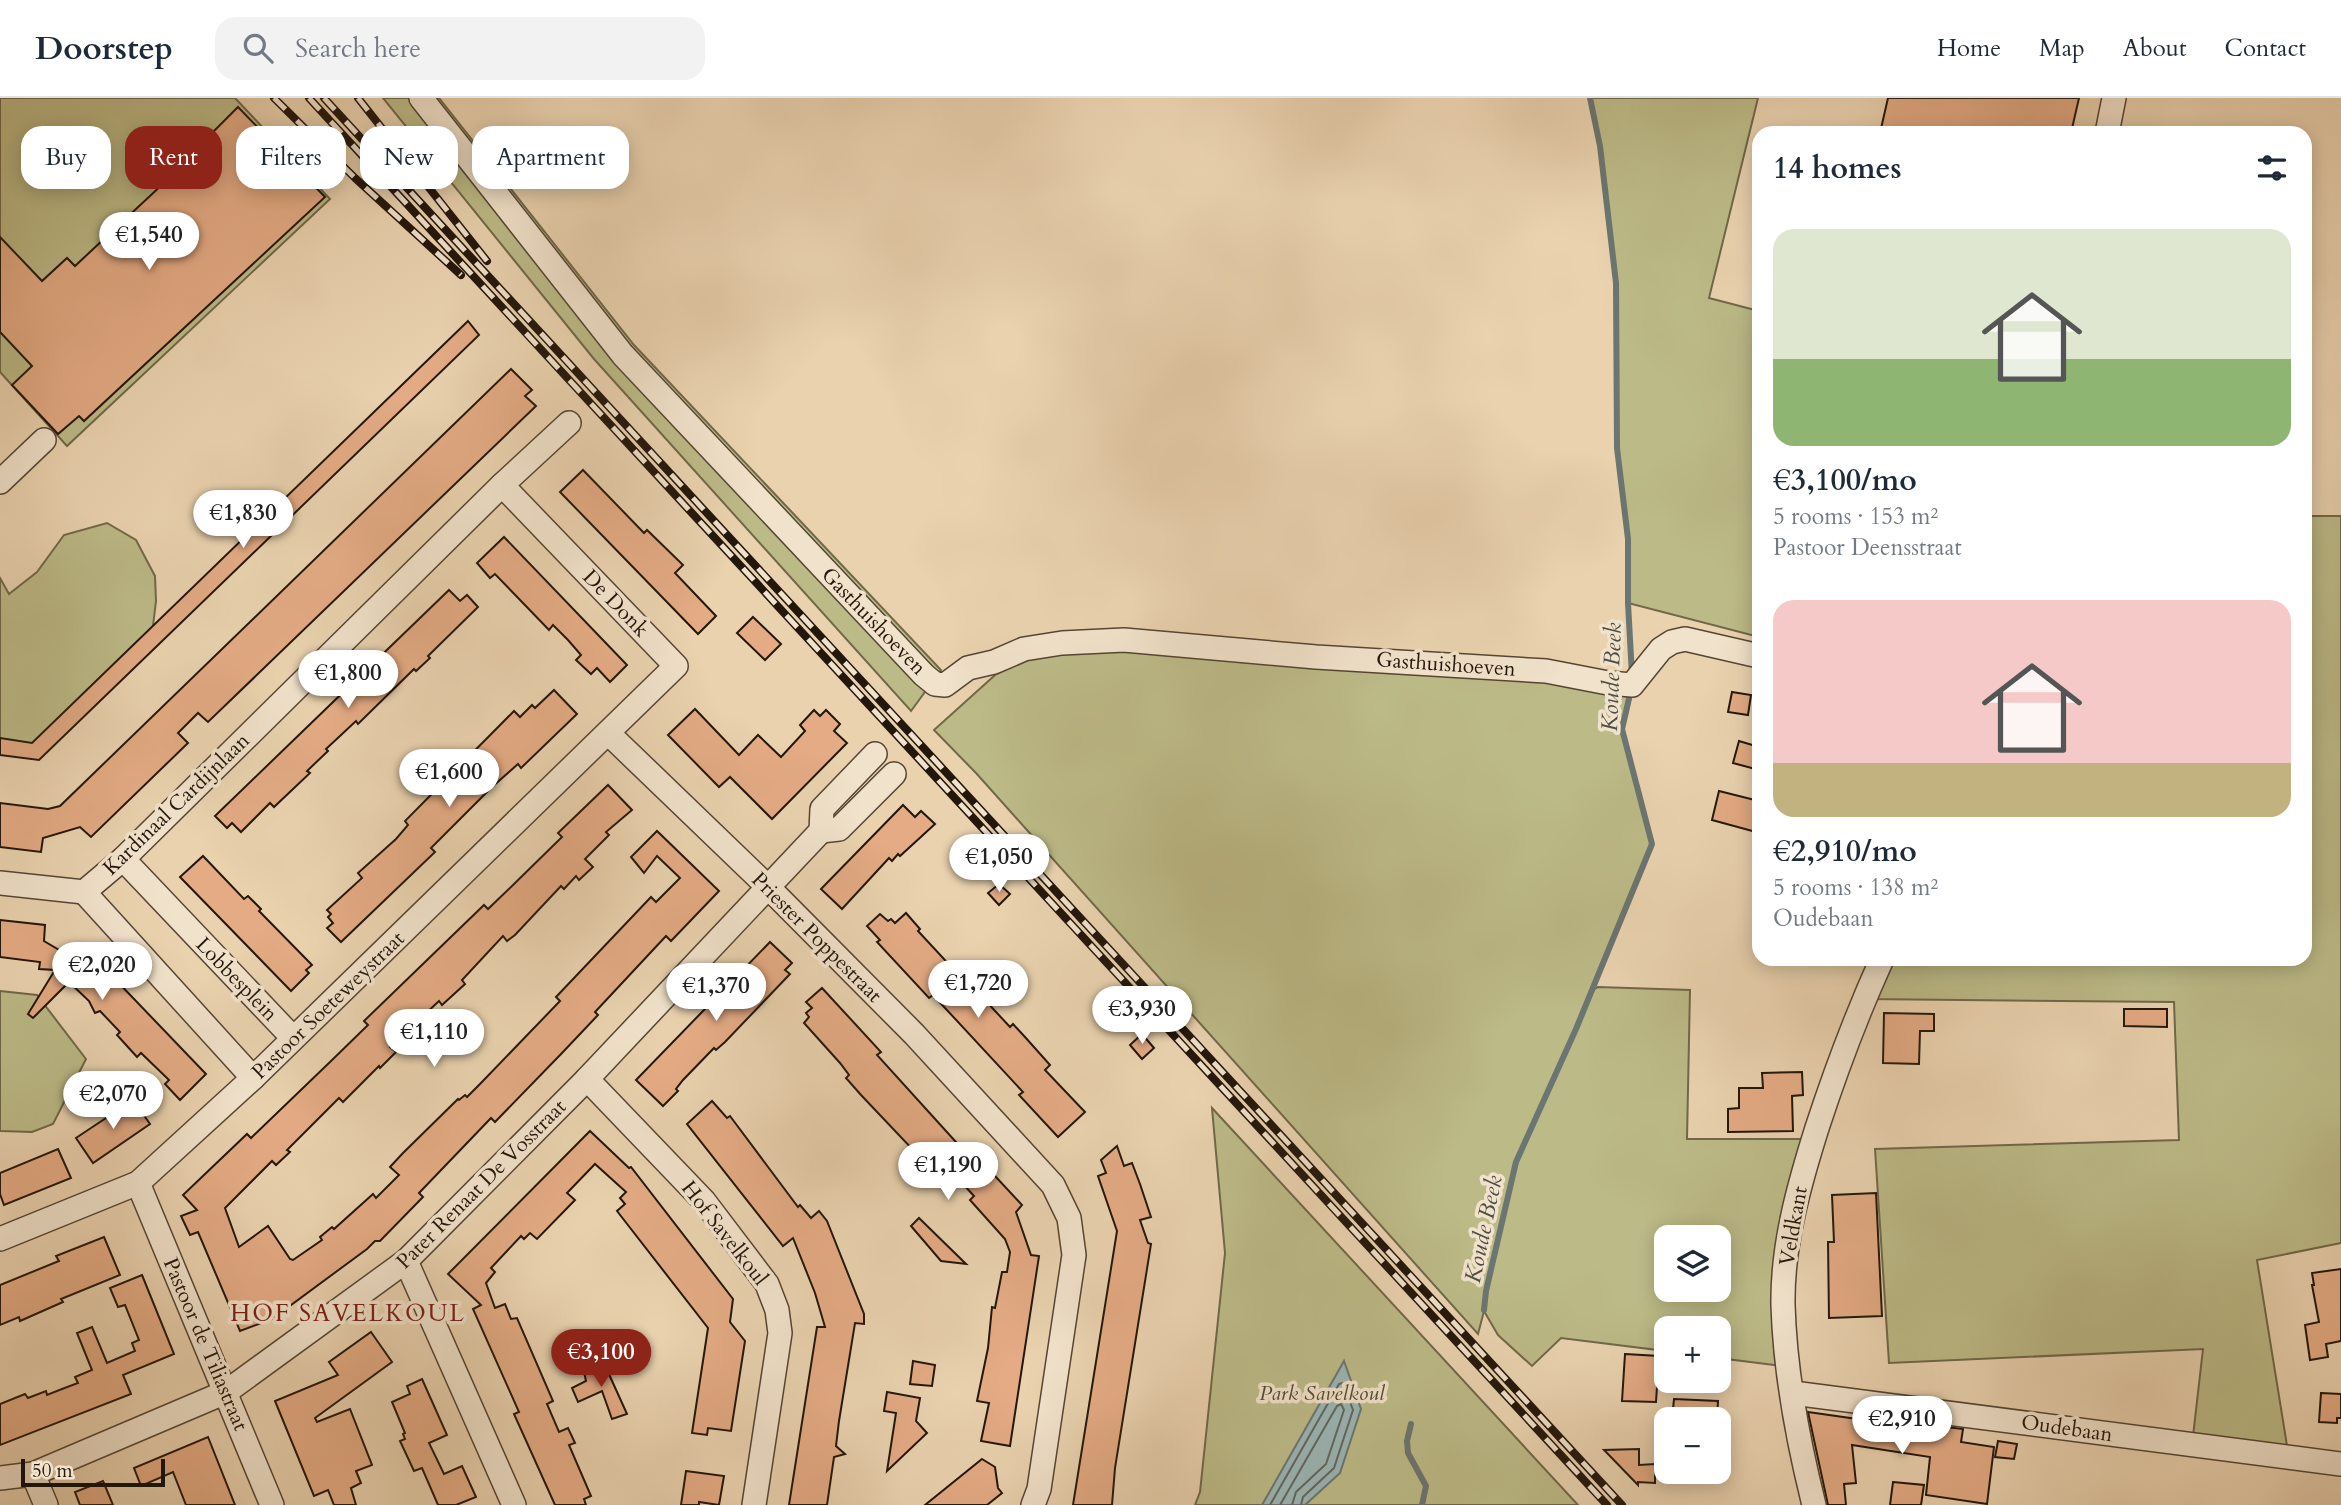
<!DOCTYPE html>
<html lang="en">
<head>
<meta charset="utf-8">
<style>
	body { margin:0; font-family:Cardo,serif; background:#f2f2f3; color:#1f2937; height:100vh; display:flex; flex-direction:column; font-size:26px; white-space:nowrap }
	* { box-sizing:border-box; margin:0 }
	p { font-size:23px; color:#747a83 }
	.icon { flex:none; width:38px; height:38px; fill:none; stroke:currentColor; stroke-width:2; stroke-linecap:round; stroke-linejoin:round }
	.map { position:relative; flex:1; overflow:hidden }
	.side { position:absolute; left:1752px; top:28px; width:560px; height:840px; display:flex; flex-direction:column; background:#fff; border-radius:21px; box-shadow:0 4px 18px #0003 }
	.side>* { flex:none }
	.banner { position:absolute; left:21px; top:28px; width:665px; height:63px; display:flex; gap:14px }
	.controls { position:absolute; left:1654px; top:1127px; display:grid; gap:14px }
	.controls a { display:grid; place-items:center; width:77px; height:77px; border-radius:14px; background:#fff; box-shadow:0 4px 18px #0003; font-size:35px }
	.scale { position:absolute; left:21px; bottom:18px; width:144px; box-sizing:border-box; padding-left:7px; border:4px solid #23160b; border-top:0; font-size:19px; line-height:24px; white-space:nowrap; color:#23160b; -webkit-text-stroke:5px #f1e2cb; paint-order:stroke }
	.price { position:absolute; translate:-50% -60px; padding:0 16px; border-radius:24px; background:#fff; color:#222; font-size:23px; line-height:46px; filter:drop-shadow(0 2px 4px #0008) }
	.price::after { content:''; position:absolute; left:50%; top:42px; width:21px; height:16px; margin-left:-10px; background:inherit; clip-path:polygon(0 0,100% 0,50% 100%) }
	.price.on { background:#8f2418; color:#fff }
	ul { padding:0; list-style:none }
	li { display:grid; align-content:center; gap:14px; height:371px; padding:0 21px }
	li span { display:grid; place-items:center; height:217px; border-radius:21px; color:#555 }
	li>.icon { margin-inline-start:auto }
	span .icon { width:126px; height:126px; fill:#fffc; stroke-width:1 }
	li b { font-size:30px }
	h2 { display:flex; justify-content:space-between; align-items:center; height:84px; padding:0 21px; font-size:30px }
	.tag { padding:0 24px; border-radius:21px; background:#fff; box-shadow:0 4px 18px #0003; font-size:24px; line-height:63px }
	.tag.on { background:#8f2418; color:#fff }
	header { display:flex; align-items:center; gap:42px; box-sizing:border-box; height:98px; padding:0 35px; background:#fff; border-bottom:2px solid #e0e1e3 }
	header strong { font-size:33px }
	nav { display:flex; gap:38px; margin-inline-start:auto; font-size:24px }
	.search { width:490px; height:63px; background:#f2f2f3; display:flex; align-items:center; gap:18px; box-sizing:border-box; padding:0 24px; border-radius:21px; color:#747a83; font-size:26px }
	.map>svg:first-child { display:block }
	.green { fill:#bcba87; stroke:#706849; stroke-width:2; fill-rule:evenodd }
	.water { fill:#9bb5b5; stroke:#6b7571; stroke-width:2 }
	.lines { fill:none; stroke-linecap:round; stroke-linejoin:round }
	.shore { stroke:#5f6660; stroke-width:2 }
	.stream { stroke:#6b7571; stroke-width:6 }
	.building { fill:#e4ab84; stroke:#23160b; stroke-width:2 }
	.street-casing { stroke:#554534; stroke-width:26 }
	.street { stroke:#f1e2cb; stroke-width:23 }
	.rail-casing { stroke:#23160b; stroke-width:8 }
	.rail { stroke:#f1e2cb; stroke-width:5; stroke-dasharray:16; stroke-linecap:butt }
	.labels { text-anchor:middle; stroke-width:7; stroke-linejoin:round; paint-order:stroke }
	.street-label { font-size:21px; fill:#23160b; stroke:#f1e2cb }
	.park-label { font-size:21px; font-style:italic; fill:#514730; stroke:#f1e2cb }
	.water-label { font-size:23px; font-style:italic; fill:#4d4e46; stroke:#f1e2cb }
	.quarter-label { font-size:24px; letter-spacing:2px; fill:#7a1f14; stroke:#f1e2cb }
</style>
</head>
<body>
<header>
<strong>Doorstep</strong>
<div class="search"><svg class="icon" aria-label="search" viewBox="0 0 24 24"><circle cx="10" cy="10" r="6"/><path d="M15 15l6 6"/></svg>Search here</div>
<nav><a>Home</a><a>Map</a><a>About</a><a>Contact</a></nav>
</header>
<div class="map">
<svg width="2341" height="1407" viewBox="0 0 2341 1407">
	<rect width="100%" height="100%" fill="#ead2af"/>
	<filter id="stains"><feTurbulence type="fractalNoise" baseFrequency=".00286" numOctaves="4"/><feColorMatrix values="0 0 0 0 .2 0 0 0 0 .09 0 0 0 0 .02 0 0 0 .5 -.17"/></filter>
	<radialGradient id="worn" r=".72"><stop offset=".6" stop-color="#630" stop-opacity="0"/><stop offset="1" stop-color="#630" stop-opacity=".3"/></radialGradient>
	<!-- green -->
	<g class="green">
		<path d="M0,0H235L330,101L67,348L0,274Z"/>
		<path d="M383,0H439L634,247L941,572L911,613L594,261Z"/>
		<path d="M1590,0H1758L1709,200L1759,213V539L1628,505V441L1617,350L1616,185L1600,48Z"/>
		<path d="M2305,418H2341V1145L2257,1162L2289,1360L2192,1347L2203,1251L1889,1265L1875,1051L2179,1042L2174,904L1864,901L1882,861H2305Z"/>
		<path d="M107,425L136,442L155,478L156,503L152,536L32,651L0,647V480L9,496L37,474L64,437Z"/>
		<path d="M1045,548L1632,587L1622,631L1652,746L1592,892L1598,889L1690,892L1687,1041H1813L1800,1084L1789,1269L1719,1260L1718,1230H1666V1253L1561,1240L1532,1268L1498,1237L1484,1213L1478,1236L976,675L934,632L1024,551ZM1666,1139H1718V1192H1666Z"/>
		<path d="M0,893L37,897L86,961L53,1026L32,1034L0,1033Z"/>
		<path d="M1212,1010L1578,1407H1195L1200,1394L1225,1155Z"/>
	</g>
	<!-- water -->
	<path class="water" d="M1344,1263L1361,1311L1340,1375L1305,1407H1262Z"/>
	<g class="lines">
		<!-- shore -->
		<g class="shore">
			<path d="M1270,1407L1339,1286L1343,1285L1353,1312L1334,1370L1303,1399L1301,1407"/>
			<path d="M1280,1407L1337,1308L1341,1306L1344,1312L1326,1366L1296,1394L1292,1407"/>
		</g>
		<!-- stream -->
		<g class="stream">
			<path d="M1590,0L1600,48L1616,185L1617,350L1628,441V505L1632,578"/>
			<path d="M1484,1212L1486,1193L1516,1064L1576,931L1652,746L1622,631L1631,592"/>
			<path d="M1411,1326L1407,1343L1408,1355L1426,1388L1422,1407"/>
		</g>
	</g>
	<!-- building -->
	<g class="building">
		<path d="M1888,0H2079L2071,35H1880Z"/>
		<path d="M238,9L325,99L84,323L79,318L58,336L12,287L32,268L0,234V139L42,183L67,160L75,168L196,55L194,53Z"/>
		<path d="M468,223L479,237L39,662L0,657V640L32,645Z"/>
		<path d="M511,271L532,292L525,298L536,308L208,624L198,615L178,635L188,645L91,739L80,729L43,740L41,754L0,749V705L48,711L60,708Z"/>
		<path d="M583,372L644,435L647,432L683,467L675,475L716,518L698,536L560,394Z"/>
		<path d="M504,439L627,567L610,584L597,570L591,576L576,562L581,557L568,542L553,527L549,532L495,476L490,480L477,465Z"/>
		<path d="M449,492L460,503L467,497L478,509L428,558L430,560L416,573L414,571L358,626L356,623L326,651L328,653L307,673L310,675L274,709L270,705L241,734L232,725L227,730L215,718Z"/>
		<path d="M753,519L781,546L765,562L737,535Z"/>
		<path d="M554,592L577,616L521,670L518,666L492,689L431,750L435,754L341,844L327,830L333,825L328,819L331,816L327,812L362,780L358,775L396,741L408,727L405,723L514,613L520,619L532,607L535,610Z"/>
		<path d="M1732,594L1751,597L1748,617L1728,614Z"/>
		<path d="M695,611L739,657L758,637L781,659L805,633L800,627L814,612L820,618L826,612L840,626L834,633L847,645L772,721L730,679L719,689L668,637Z"/>
		<path d="M1739,643L1759,649V672L1733,665Z"/>
		<path d="M608,687L632,712L606,734L609,737L585,761L593,769L579,782L576,778L564,791L561,788L515,837L507,843L503,838L462,882L465,886L442,907L439,903L390,949L396,954L380,970L379,968L343,1004L339,1000L287,1052L290,1054L276,1067L272,1063L225,1110L239,1149L268,1128L290,1161L293,1162L322,1142L320,1139L332,1129L334,1131L373,1096L376,1100L399,1077L390,1069L403,1055L458,1001L459,1002L465,997L467,999L480,986L560,903L556,899L651,799L656,804L680,780L657,758L644,775L631,759L657,733L719,793L671,843L666,838L595,914L598,917L562,955L495,1024L491,1020L419,1095L423,1099L380,1143H375L367,1151L272,1221L240,1233L198,1134L190,1137L181,1118L197,1112L183,1097L247,1036L251,1040L330,964L368,927L364,923L484,807L488,811L513,787L562,739L558,735Z"/>
		<path d="M1719,693L1759,703V721L1756,734L1712,722Z"/>
		<path d="M903,707L915,719L921,713L935,726L900,758L898,756L892,763L889,760L842,811L821,791Z"/>
		<path d="M203,758L244,801L248,798L261,811L259,813L312,867L306,872L309,875L291,893L180,779Z"/>
		<path d="M999,786L1010,796L999,807L988,795Z"/>
		<path d="M906,815L920,831L918,833L955,873L959,870L986,899L984,901L1010,929L1013,926L1025,939L1050,967L1045,972L1085,1014L1058,1039L1019,997L1023,994L933,897L929,900L877,844L880,842L867,828L880,816L888,823L891,821L895,825Z"/>
		<path d="M0,822L45,827L44,843L78,863L88,853L206,976L180,1002L165,986L169,982L141,955L137,959L117,937L120,934L100,913L95,915L89,903L69,884L33,920L28,916L55,872L39,871L40,864L0,859Z"/>
		<path d="M770,844L792,865L785,872L790,876L725,944L716,952L714,950L683,982L676,991L678,993L663,1008L636,982Z"/>
		<path d="M822,890L881,954L877,957L965,1054L969,1050L1022,1107L1016,1114L1031,1157L1039,1158L1010,1348L981,1343L989,1305L977,1303L988,1250L992,1209L995,1210L1002,1174H1007L1010,1154L1005,1141L970,1102L974,1098L953,1075L947,1081L936,1069L932,1072L861,997L846,980L849,977L840,965L804,925L809,919L806,915L812,910L806,904Z"/>
		<path d="M2124,911H2167V929L2124,928Z"/>
		<path d="M1884,915L1934,916V933H1920L1919,966L1883,965Z"/>
		<path d="M1142,936L1154,950L1142,961L1130,947Z"/>
		<path d="M1802,974L1803,997L1792,998L1793,1033L1728,1034V1011L1739,1010V990H1763L1762,975Z"/>
		<path d="M133,1002L150,1026L93,1065L76,1040Z"/>
		<path d="M712,1003L727,1020L730,1018L798,1109L800,1107L811,1120L819,1113L827,1123L864,1216V1226L855,1225L839,1323L836,1348L845,1356L834,1359L827,1407H789L817,1229H825L815,1195L793,1140L783,1148L687,1026Z"/>
		<path d="M590,1033L629,1070L631,1069L733,1201L730,1224L745,1243L731,1333L708,1330L707,1337L692,1335L708,1230L617,1113L625,1106L620,1100L626,1094L595,1066L567,1095L575,1102L537,1141L530,1135L524,1141L521,1138L491,1170L495,1174L486,1185L495,1210L505,1206L511,1221L517,1220L553,1303L547,1306L559,1334L568,1330L575,1345L569,1347L591,1398L584,1401L586,1407H555L514,1316L519,1314L473,1211L481,1207L448,1176Z"/>
		<path d="M1117,1048L1124,1068L1132,1065L1140,1086L1151,1119L1140,1122L1148,1145L1151,1146L1115,1370L1112,1407H1073L1117,1133L1098,1078L1106,1075L1101,1062Z"/>
		<path d="M58,1051L71,1080L4,1107L0,1096V1075Z"/>
		<path d="M1876,1095L1882,1218L1829,1220L1828,1144H1834L1832,1097Z"/>
		<path d="M919,1120L966,1166L941,1163L911,1128Z"/>
		<path d="M104,1139L120,1177L61,1201L63,1204L20,1223L19,1219L0,1227V1187L59,1163L56,1158Z"/>
		<path d="M2341,1171V1243L2326,1246L2328,1259L2310,1262L2305,1227L2319,1224L2312,1187H2314L2312,1175Z"/>
		<path d="M142,1177L174,1256L123,1277L131,1296L0,1347V1306L25,1296L28,1300L46,1293L47,1297L62,1291L78,1285L75,1279L92,1272L77,1235L92,1229L107,1265L135,1253L132,1245L139,1242L125,1207L118,1209L110,1190Z"/>
		<path d="M371,1234L392,1264L315,1320L317,1324L350,1311L372,1367L356,1373L361,1385L351,1390L356,1407H334L328,1392L314,1398L275,1303L338,1277L329,1264Z"/>
		<path d="M1625,1256L1659,1258L1656,1304L1622,1303Z"/>
		<path d="M603,1263L627,1316L612,1321L602,1293L578,1304L572,1290L586,1283L584,1274L593,1270L592,1267Z"/>
		<path d="M913,1263L935,1267L932,1288L910,1286Z"/>
		<path d="M422,1281L447,1337L429,1345L444,1376L462,1368L476,1399L456,1407H438L422,1370L414,1373L400,1343L405,1341L403,1336L405,1335L392,1304L410,1296L407,1288Z"/>
		<path d="M887,1294L920,1300L916,1323L927,1335L887,1373L896,1315L884,1313Z"/>
		<path d="M2321,1295L2341,1296V1320H2337V1325L2319,1324Z"/>
		<path d="M1674,1301L1718,1303L1717,1321H1672Z"/>
		<path d="M1808,1314L1921,1330V1326L1963,1331L1961,1344L1994,1349L1987,1406L1926,1397L1930,1359L1852,1347L1856,1385L1844,1386L1846,1407H1828Z"/>
		<path d="M208,1339L235,1407H186L173,1374L141,1388L134,1370Z"/>
		<path d="M1998,1343L2017,1346L2014,1361L1995,1359Z"/>
		<path d="M1639,1351V1367L1655,1366V1385L1638,1384V1387L1604,1352Z"/>
		<path d="M982,1361L995,1369L998,1390L1002,1395L987,1407H925Z"/>
		<path d="M686,1373L724,1378L719,1407L699,1404V1407H681Z"/>
		<path d="M103,1383L113,1407H80L75,1394Z"/>
		<path d="M1893,1384L1924,1387L1921,1407H1890Z"/>
	</g>
	<g class="lines">
		<defs>
			<g id="street">
				<path d="M421,0L623,257L924,577L935,586L945,587L968,570L994,564L1024,551L1062,545L1124,542L1316,559L1546,573L1608,585L1632,587L1661,551L1672,544L1685,541L1759,558"/>
				<path d="M2107,35L2114,0"/>
				<path d="M0,384L44,342"/>
				<path d="M608,635L769,790L914,936L1053,1087L1069,1120L1074,1157L1039,1391L1033,1407"/>
				<path d="M821,733L839,731L894,676"/>
				<path d="M123,761L293,940"/>
				<path d="M0,785L84,794L123,761L502,387L569,325"/>
				<path d="M84,794L253,980"/>
				<path d="M587,981L704,1103L767,1186L777,1212L780,1235L754,1407"/>
				<path d="M138,1085L272,1407"/>
				<path d="M0,1141L138,1085L253,980L676,568L502,387"/>
				<path d="M406,1163L514,1407"/>
				<path d="M1793,1295L2341,1366"/>
				<path d="M33,1376L46,1407"/>
				<path d="M0,1380L33,1376L226,1294L406,1163L587,981L821,733L822,711L875,656"/>
				<path d="M1814,1407C1798,1343 1785,1274 1783,1207C1782,1147 1799,1087 1817,1030C1836,972 1857,916 1882,861"/>
			</g>
		</defs>
		<!-- street casing -->
		<use href="#street" class="street-casing"/>
		<!-- street -->
		<use href="#street" class="street"/>
		<defs>
			<g id="rail">
				<path d="M274,0L355,80L461,177"/>
				<path d="M309,0L1607,1407"/>
				<path d="M324,0L1622,1407"/>
				<path d="M358,0L487,163"/>
			</g>
		</defs>
		<!-- rail casing -->
		<use href="#rail" class="rail-casing"/>
		<!-- rail -->
		<use href="#rail" class="rail"/>
	</g>
	<g class="labels">
		<!-- street labels -->
		<g class="street-label">
			<text transform="translate(616 505) rotate(46)" y="7">De Donk</text>
			<text transform="translate(874 523) rotate(46)" y="7">Gasthuishoeven</text>
			<text transform="translate(1446 566) rotate(4)" y="7">Gasthuishoeven</text>
			<text transform="translate(176 706) rotate(-44)" y="7">Kardinaal Cardijnlaan</text>
			<text transform="translate(817 839) rotate(45)" y="7">Priester Poppestraat</text>
			<text transform="translate(237 881) rotate(46)" y="7">Lobbesplein</text>
			<text transform="translate(328 907) rotate(-44)" y="7">Pastoor Soeteweystraat</text>
			<text transform="translate(481 1086) rotate(-45)" y="7">Pater Renaat De Vosstraat</text>
			<text transform="translate(1793 1128) rotate(-80)" y="7">Veldkant</text>
			<text transform="translate(725 1135) rotate(52)" y="7">Hof Savelkoul</text>
			<text transform="translate(206 1246) rotate(67)" y="7">Pastoor de Tiliastraat</text>
			<text transform="translate(2067 1330) rotate(8)" y="7">Oudebaan</text>
		</g>
		<!-- park labels -->
		<g class="park-label">
			<text x="1322" y="1302">Park Savelkoul</text>
		</g>
		<!-- water labels -->
		<g class="water-label">
			<text transform="translate(1611 579) rotate(-88)" y="8">Koude Beek</text>
			<text transform="translate(1483 1131) rotate(-78)" y="8">Koude Beek</text>
		</g>
		<!-- quarter labels -->
		<g class="quarter-label">
			<text x="348" y="1223">HOF SAVELKOUL</text>
		</g>
	</g>
	<rect width="100%" height="100%" filter="url(#stains)"/>
	<rect width="100%" height="100%" fill="url(#worn)"/>
</svg>
<div class="controls">
<a><svg class="icon" aria-label="layers" viewBox="0 0 24 24"><path d="M12 4l9 5-9 5-9-5zM3 14l9 5 9-5"/></svg></a>
<a>+</a>
<a>−</a>
</div>
<div class="scale">50 m</div>
<b class="price" style="left:149px;top:174px">€1,540</b>
<b class="price" style="left:243px;top:452px">€1,830</b>
<b class="price" style="left:348px;top:612px">€1,800</b>
<b class="price" style="left:449px;top:711px">€1,600</b>
<b class="price" style="left:999px;top:796px">€1,050</b>
<b class="price" style="left:102px;top:904px">€2,020</b>
<b class="price" style="left:978px;top:922px">€1,720</b>
<b class="price" style="left:716px;top:925px">€1,370</b>
<b class="price" style="left:1142px;top:948px">€3,930</b>
<b class="price" style="left:434px;top:971px">€1,110</b>
<b class="price" style="left:113px;top:1033px">€2,070</b>
<b class="price" style="left:948px;top:1104px">€1,190</b>
<b class="price on" style="left:601px;top:1291px">€3,100</b>
<b class="price" style="left:1902px;top:1358px">€2,910</b>
<div class="banner">
<a class="tag">Buy</a>
<a class="tag on">Rent</a>
<a class="tag">Filters</a>
<a class="tag">New</a>
<a class="tag">Apartment</a>
</div>
<section class="side">
<h2>14 homes<svg class="icon" aria-label="filters" viewBox="0 0 24 24"><path d="M4 7h16M4 17h16"/><circle cx="9" cy="7" r="2"/><circle cx="15" cy="17" r="2"/></svg></h2>
<ul>
<li><span style="background:linear-gradient(#dfe7d0 60%,#8fb573 0)"><svg class="icon" aria-label="home" viewBox="0 0 24 24"><path d="M3 11l9-7 9 7M6 9v11h12V9"/></svg></span><div><b>€3,100/mo</b><p>5 rooms · 153 m²</p><p>Pastoor Deensstraat</p></div></li>
<li><span style="background:linear-gradient(#f6c9c9 75%,#c2b280 0)"><svg class="icon" aria-label="home" viewBox="0 0 24 24"><path d="M3 11l9-7 9 7M6 9v11h12V9"/></svg></span><div><b>€2,910/mo</b><p>5 rooms · 138 m²</p><p>Oudebaan</p></div></li>
</ul>
</section>
</div>
</body>
</html>
